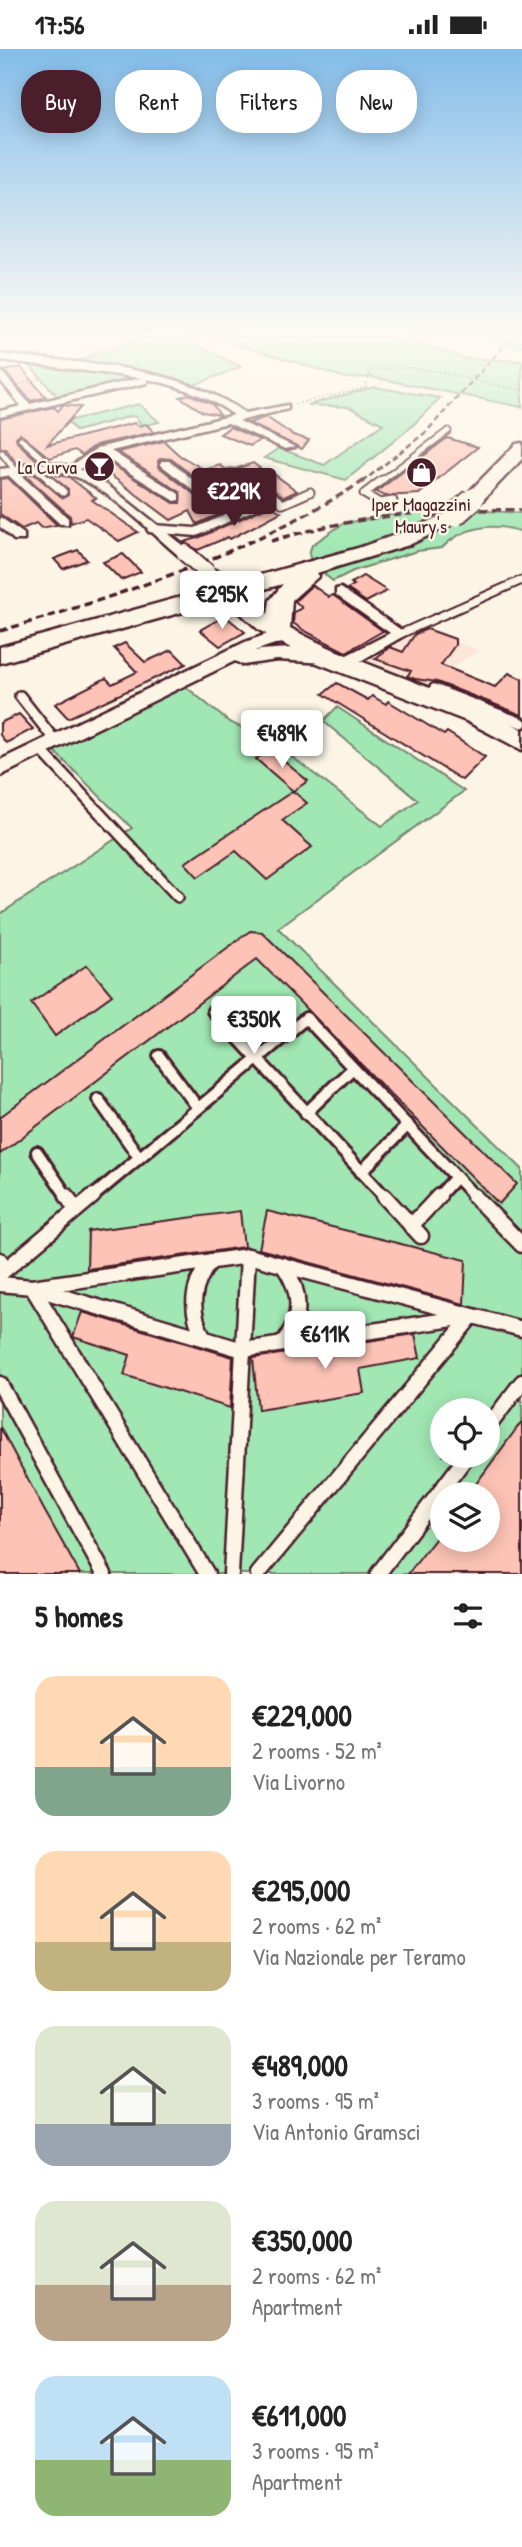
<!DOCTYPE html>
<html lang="en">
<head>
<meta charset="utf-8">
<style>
	body { margin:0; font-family:"Patrick Hand",sans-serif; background:#f2f2f2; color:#222; height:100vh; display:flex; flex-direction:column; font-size:26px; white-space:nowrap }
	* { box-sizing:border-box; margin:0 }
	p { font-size:23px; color:#767676 }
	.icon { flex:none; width:38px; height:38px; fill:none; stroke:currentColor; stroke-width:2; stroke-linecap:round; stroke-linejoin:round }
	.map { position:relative; height:1525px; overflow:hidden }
	.sheet { display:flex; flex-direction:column; background:#fff; flex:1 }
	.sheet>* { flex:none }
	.top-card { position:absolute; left:21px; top:21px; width:481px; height:63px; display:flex; gap:14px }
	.fabs { position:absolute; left:430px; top:1349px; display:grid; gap:14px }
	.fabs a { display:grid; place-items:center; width:70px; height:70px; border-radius:50%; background:#fff; box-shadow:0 4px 18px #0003; font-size:35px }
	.price { position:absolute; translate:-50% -60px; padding:0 16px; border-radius:7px; background:#fff; color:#222; font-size:23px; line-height:46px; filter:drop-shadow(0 2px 4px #0008) }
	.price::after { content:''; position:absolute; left:50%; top:42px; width:21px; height:16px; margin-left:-10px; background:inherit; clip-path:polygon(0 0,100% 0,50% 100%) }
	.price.on { background:#4a1f2b; color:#fff }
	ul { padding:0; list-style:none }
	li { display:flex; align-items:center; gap:21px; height:175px; padding:0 35px }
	li span { display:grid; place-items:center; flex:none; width:196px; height:140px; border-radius:21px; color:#555 }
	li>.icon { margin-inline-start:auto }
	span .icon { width:84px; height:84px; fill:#fffc; stroke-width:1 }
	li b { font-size:30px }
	h2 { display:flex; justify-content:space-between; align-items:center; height:84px; padding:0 35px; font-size:30px }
	.tag { padding:0 24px; border-radius:28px; background:#fff; box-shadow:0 4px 18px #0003; font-size:24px; line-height:63px }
	.tag.on { background:#4a1f2b; color:#fff }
	.status { display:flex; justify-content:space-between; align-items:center; height:49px; padding:0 35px; background:#fff; direction:ltr }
	.status svg { height:19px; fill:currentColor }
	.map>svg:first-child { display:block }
	.built { fill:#fce6d7 }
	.green { fill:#a1e7b3; stroke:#76836f; stroke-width:2; fill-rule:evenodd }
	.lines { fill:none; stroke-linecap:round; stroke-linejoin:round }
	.river { fill:#8bcaec; fill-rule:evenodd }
	.building { fill:#fdc3b6; stroke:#4a1f2b; stroke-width:2 }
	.service-far4-casing { stroke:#4a1f2b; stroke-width:9 }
	.service-far3-casing { stroke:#4a1f2b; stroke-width:11 }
	.service-far2-casing { stroke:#4a1f2b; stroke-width:14 }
	.service-far1-casing { stroke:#4a1f2b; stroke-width:16 }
	.service-casing { stroke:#4a1f2b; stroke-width:19 }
	.minor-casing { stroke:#4a1f2b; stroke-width:5 }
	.tertiary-casing { stroke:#4a1f2b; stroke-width:5 }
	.primary-casing { stroke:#4a1f2b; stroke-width:5 }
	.path { stroke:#4a1f2b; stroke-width:2; stroke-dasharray:1 3.5; stroke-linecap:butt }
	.service-far4 { stroke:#fcf5e5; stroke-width:5 }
	.service-far3 { stroke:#fcf5e5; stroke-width:7 }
	.service-far2 { stroke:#fcf5e5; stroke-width:9 }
	.service-far1 { stroke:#fcf5e5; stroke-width:10 }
	.service { stroke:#fcf5e5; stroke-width:14 }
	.minor { fill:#fcf5e5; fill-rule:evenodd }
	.tertiary { fill:#fcf5e5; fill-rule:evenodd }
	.primary { fill:#fcf5e5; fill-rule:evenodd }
	.rail-far1 { stroke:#4a1f2b; stroke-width:2.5; stroke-dasharray:6 3.5; stroke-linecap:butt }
	.rail { stroke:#4a1f2b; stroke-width:3.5; stroke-dasharray:8 4.5; stroke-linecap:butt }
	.tertiary-bridge-casing { stroke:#4a1f2b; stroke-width:20; stroke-linecap:butt }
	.primary-bridge-casing { stroke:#4a1f2b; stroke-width:25; stroke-linecap:butt }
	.tertiary-bridge { stroke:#fcf5e5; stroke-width:16 }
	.primary-bridge { stroke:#fcf5e5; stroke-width:21 }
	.labels { text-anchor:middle; stroke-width:5; stroke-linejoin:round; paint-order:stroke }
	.far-poi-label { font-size:19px; fill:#4a1f2b; stroke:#fcf5e5; text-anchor:end }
</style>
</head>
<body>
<div class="status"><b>17:56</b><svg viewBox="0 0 49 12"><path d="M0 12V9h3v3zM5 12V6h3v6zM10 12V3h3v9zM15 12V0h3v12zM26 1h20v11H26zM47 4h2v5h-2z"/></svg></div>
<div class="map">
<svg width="522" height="1525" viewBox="0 0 522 1525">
	<rect width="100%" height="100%" fill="#fcf5e5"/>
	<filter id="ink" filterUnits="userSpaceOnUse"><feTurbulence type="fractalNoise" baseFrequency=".0143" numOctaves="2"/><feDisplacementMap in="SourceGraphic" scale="14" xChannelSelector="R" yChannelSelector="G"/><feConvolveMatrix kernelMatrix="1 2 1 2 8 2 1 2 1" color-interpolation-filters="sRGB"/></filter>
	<g filter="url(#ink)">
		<!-- built -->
		<path class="built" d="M416,579L479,601L427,635L364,612L366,608Z"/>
		<!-- green -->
		<g class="green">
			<path d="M153,287H179L241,318L194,336L169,328L69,315Z"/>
			<path d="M211,287H400L462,309L522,312V358L371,328L346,329Z"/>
			<path d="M28,314L127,328L121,334L58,348Z"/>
			<path d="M374,338L440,349L411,378L346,431L264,409L279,399L324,416L383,375L349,358L308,356Z"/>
			<path d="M139,355L159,373L142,377L136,368L131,367L76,382L67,372Z"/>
			<path d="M470,461L522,464V483C495,473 463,477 442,499L417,502L353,522L333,532L325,526L327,520C377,505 429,494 470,461Z"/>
			<path d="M449,462L448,467L405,488L311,512L309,505L312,496L344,474L410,463Z"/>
			<path d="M185,637L229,673L270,691L382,777L418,751L323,672L337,658L464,742L278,879L522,1120V1525H0V865L132,779L54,702ZM443,1362H488V1407H443ZM443,1446H488V1491H443Z"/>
		</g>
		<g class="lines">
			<!-- river -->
			<path class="river" d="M466,287H497L522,291V299L473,291Z"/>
		</g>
		<!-- building -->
		<g class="building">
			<path d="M21,318L33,333L46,348L31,352L4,322Z"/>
			<path d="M189,345L212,355L220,366L203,363L180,348Z"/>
			<path d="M63,356L81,358L47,396L134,374L139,377L146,375L154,383L96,396L82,406L75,401L50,409L20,385L16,388L17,393L39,413L17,415L6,400L0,399V370L54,358L58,362Z"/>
			<path d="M266,368L293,386L309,391L302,400L249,374Z"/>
			<path d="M230,378L260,391L250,397L220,385Z"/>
			<path d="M447,389L478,398L419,445L385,447L376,443Z"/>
			<path d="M164,392L179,406L205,421L220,416L227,421V427L256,450L234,459L171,410L161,409L158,412L159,418L220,465L197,475L190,462L171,471L94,414L101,409L174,454H180V443L118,403Z"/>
			<path d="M253,414L266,424L274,425L297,442L284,448L275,442L271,443L256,429L238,419Z"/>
			<path d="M34,425L63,449L68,446V440L49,425L69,428L96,449L92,451L138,483L119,492L86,469L71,474L70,467L25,426Z"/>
			<path d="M8,429L57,476L41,479L36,474L22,480L0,465V430Z"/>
			<path d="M273,455L271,457L281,463L230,490L228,488L198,501L184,493L198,489Z"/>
			<path d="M78,501L87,511L63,520L54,510Z"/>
			<path d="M123,505L141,523L121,531L103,513Z"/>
			<path d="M363,527L387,542L366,553L347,540L354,536L351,534Z"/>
			<path d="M312,536L329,548L333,546L383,582L346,603L303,581L293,574L294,563L302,559L295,552Z"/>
			<path d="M225,567L245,583L220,597L200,581Z"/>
			<path d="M427,580L455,590V596L441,616L495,638L509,624L522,630V666L437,633L415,630L407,627L411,622L375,610L390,598L403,603L415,585Z"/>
			<path d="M125,594L145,613L172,601L186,615L68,669L55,655L106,629L112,635L137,623L114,599Z"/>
			<path d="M337,634L368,651L372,647L386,655L388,652L444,686L447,683L485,708L462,731L323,645Z"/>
			<path d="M19,665L33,680L6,694L0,686V674Z"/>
			<path d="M270,701L308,732L293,742L256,710Z"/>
			<path d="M293,742L307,754L282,771L312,798L267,831L236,802L198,828L185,814Z"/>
			<path d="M250,882L262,883L517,1135L499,1155L257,910L0,1105V1068Z"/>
			<path d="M87,916L112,946L55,987L31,954Z"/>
			<path d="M240,1162L244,1198L87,1220L88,1182Z"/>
			<path d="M267,1162L466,1211L464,1255L259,1200Z"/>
			<path d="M82,1263L233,1308L230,1359L124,1326L130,1306L73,1288Z"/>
			<path d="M415,1285L420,1309L360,1320L364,1344L258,1361L253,1309Z"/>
			<path d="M522,1372V1525H408L443,1480V1491H488V1446H478L473,1439Z"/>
			<path d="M0,1378L43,1459L80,1525H0Z"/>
		</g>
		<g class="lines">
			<defs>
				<g id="service-far4">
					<path d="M21,390L52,418"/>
					<path d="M2,404L15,421"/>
					<path d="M34,418L51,433"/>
					<path d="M380,433L448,382"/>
				</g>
				<g id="service-far3">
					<path d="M49,431L63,443"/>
					<path d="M382,431L364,445L380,454L393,452"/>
					<path d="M268,451L274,448L283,455L310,443"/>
					<path d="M400,585L522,531"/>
				</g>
				<g id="service-far2">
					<path d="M20,647L56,693"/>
					<path d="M430,649L434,640L522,674"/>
					<path d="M40,700L178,848"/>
				</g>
				<g id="service-far1">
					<path d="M213,962L386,1149"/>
					<path d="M159,1007L198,1059"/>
					<path d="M98,1050L139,1108"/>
					<path d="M306,1064L353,1019"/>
					<path d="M37,1103L68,1149"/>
					<path d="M361,1123L408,1076"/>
					<path d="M456,1128L476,1149"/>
					<path d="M91,1149L306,969L456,1128L437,1149"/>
				</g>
				<g id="service">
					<path d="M67,1147L76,1161"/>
					<path d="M384,1147L421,1187"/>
					<path d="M474,1147L522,1196"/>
					<path d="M411,1177L439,1147"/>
					<path d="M0,1211L5,1220"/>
					<path d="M0,1225L93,1147"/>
					<path d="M0,1235L32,1238L248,1207L522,1280"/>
					<path d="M32,1238L207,1525"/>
					<path d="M37,1240L243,1301L467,1268"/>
					<path d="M204,1289C189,1261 191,1237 211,1212"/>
					<path d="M282,1295C303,1269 302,1243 283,1216"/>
					<path d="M0,1335L104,1525"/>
					<path d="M488,1378L522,1333"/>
					<path d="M231,1525L248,1207"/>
					<path d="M258,1525L472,1267"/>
					<path d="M378,1525L467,1407"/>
				</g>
				<g id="minor">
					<path d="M0,305C82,315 175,315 245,364L288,356V360L239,372L295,398L285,400L228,374L111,402L179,445V451L175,452L101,406L76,423H68V419L97,399L234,366C208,347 179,337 147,330V334L0,368V362L21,357L0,331V321L30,355L141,329L0,311Z"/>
					<path d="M161,412H169L234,462L261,451L229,425V421C243,419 268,440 274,452L197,487L149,483L147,480L153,476L195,479L225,466L161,416Z"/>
					<path d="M6,420H14L68,469V475H60L6,424Z"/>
					<path d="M0,468L24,485V491H14L0,478Z"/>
					<path d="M341,539L407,585L345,621L338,616L345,607L390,584L336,546V540Z"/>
				</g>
				<g id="tertiary">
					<path d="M52,414L75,418L101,431L193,504L191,507H179C149,482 104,434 65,424C44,419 21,424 0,428V420Z"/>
					<path d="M207,518L254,534L256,538L248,543L201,526L199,523L201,520Z"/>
					<path d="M273,583H291L300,589L297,593L275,595L254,602C271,600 324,595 334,608L325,614L277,611L243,616L235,612L0,727V711L245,593Z"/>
				</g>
				<g id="primary">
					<path d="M522,394V410L480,454H466L463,450L466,446L516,395Z"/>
					<path d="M454,461L461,463L464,467L461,471L409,496L317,524L319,527L292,551L290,579C365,620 448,640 522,680V701L466,672L317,614L259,581L226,551L0,614V598L358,499L412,480ZM283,535L270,551L268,565L246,545Z"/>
				</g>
			</defs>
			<!-- service-far4 casing -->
			<use href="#service-far4" class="service-far4-casing"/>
			<!-- service-far3 casing -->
			<use href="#service-far3" class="service-far3-casing"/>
			<!-- service-far2 casing -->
			<use href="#service-far2" class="service-far2-casing"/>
			<!-- service-far1 casing -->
			<use href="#service-far1" class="service-far1-casing"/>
			<!-- service casing -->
			<use href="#service" class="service-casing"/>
			<!-- minor casing -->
			<use href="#minor" class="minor-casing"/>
			<!-- tertiary casing -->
			<use href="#tertiary" class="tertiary-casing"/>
			<!-- primary casing -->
			<use href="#primary" class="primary-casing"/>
			<!-- path -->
			<g class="path">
				<path d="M67,287L96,303"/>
				<path d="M28,294L52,287"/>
				<path d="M88,306L144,287"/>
				<path d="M34,322L53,343"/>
				<path d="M20,335L41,330"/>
				<path d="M295,355L365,339L371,322C416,310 476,335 522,341"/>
			</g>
			<!-- service-far4 -->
			<use href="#service-far4" class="service-far4"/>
			<!-- service-far3 -->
			<use href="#service-far3" class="service-far3"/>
			<!-- service-far2 -->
			<use href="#service-far2" class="service-far2"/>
			<!-- service-far1 -->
			<use href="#service-far1" class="service-far1"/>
			<!-- service -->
			<use href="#service" class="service"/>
			<!-- minor -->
			<use href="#minor" class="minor"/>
			<!-- tertiary -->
			<use href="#tertiary" class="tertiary"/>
			<!-- primary -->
			<use href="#primary" class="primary"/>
			<!-- rail-far1 -->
			<path class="rail-far1" d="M362,433L426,383L513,287"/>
			<!-- rail -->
			<g class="rail">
				<path d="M271,492C354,467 436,459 522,461"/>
				<path d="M0,582C128,544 251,503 365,431"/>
			</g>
			<defs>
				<path id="tertiary-bridge" d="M185,504L207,523"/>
				<path id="primary-bridge" d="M454,467L473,450"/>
			</defs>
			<!-- tertiary-bridge casing -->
			<use href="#tertiary-bridge" class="tertiary-bridge-casing"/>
			<!-- primary-bridge casing -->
			<use href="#primary-bridge" class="primary-bridge-casing"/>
			<!-- tertiary-bridge -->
			<use href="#tertiary-bridge" class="tertiary-bridge"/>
			<!-- primary-bridge -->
			<use href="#primary-bridge" class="primary-bridge"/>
		</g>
	</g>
	<!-- sky -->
	<linearGradient id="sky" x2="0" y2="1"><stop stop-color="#83bdea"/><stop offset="0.57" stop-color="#fefaf3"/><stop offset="1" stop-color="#fefaf3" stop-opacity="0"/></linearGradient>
	<rect width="522" height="500" fill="url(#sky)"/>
	<!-- icons -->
	<defs>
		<symbol id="bar-disc" viewBox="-11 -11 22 22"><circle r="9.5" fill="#4a1f2b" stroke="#fcf5e5"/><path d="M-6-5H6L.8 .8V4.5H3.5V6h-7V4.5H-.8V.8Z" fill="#fff"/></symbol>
		<symbol id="shop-disc" viewBox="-11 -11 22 22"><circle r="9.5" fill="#4a1f2b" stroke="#fcf5e5"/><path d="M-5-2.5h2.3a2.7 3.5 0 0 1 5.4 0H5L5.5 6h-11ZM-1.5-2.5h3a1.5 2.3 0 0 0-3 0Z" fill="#fff"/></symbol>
	</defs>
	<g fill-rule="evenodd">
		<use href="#bar-disc" x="82" y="400" width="35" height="35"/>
		<use href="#shop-disc" x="404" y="406" width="35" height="35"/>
	</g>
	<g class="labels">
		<!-- far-poi labels -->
		<g class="far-poi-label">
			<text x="77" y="425">La Curva</text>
			<text x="421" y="462" text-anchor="middle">Iper Magazzini<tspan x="421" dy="22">Maury's</tspan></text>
		</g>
	</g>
</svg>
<div class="fabs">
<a><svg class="icon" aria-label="locate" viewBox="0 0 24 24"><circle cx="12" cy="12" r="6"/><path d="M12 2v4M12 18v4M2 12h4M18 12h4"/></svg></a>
<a><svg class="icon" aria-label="layers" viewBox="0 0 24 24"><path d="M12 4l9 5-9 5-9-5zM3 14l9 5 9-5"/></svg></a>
</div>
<b class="price on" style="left:234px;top:479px">€229K</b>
<b class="price" style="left:222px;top:582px">€295K</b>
<b class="price" style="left:282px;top:721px">€489K</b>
<b class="price" style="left:254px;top:1007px">€350K</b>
<b class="price" style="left:325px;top:1322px">€611K</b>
<div class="top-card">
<a class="tag on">Buy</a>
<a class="tag">Rent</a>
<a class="tag">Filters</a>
<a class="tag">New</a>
</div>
</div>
<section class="sheet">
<h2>5 homes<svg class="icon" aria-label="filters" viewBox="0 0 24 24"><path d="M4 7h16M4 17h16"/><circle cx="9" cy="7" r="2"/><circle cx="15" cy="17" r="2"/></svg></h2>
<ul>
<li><span style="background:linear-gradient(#ffd9b3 65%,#7fa58c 0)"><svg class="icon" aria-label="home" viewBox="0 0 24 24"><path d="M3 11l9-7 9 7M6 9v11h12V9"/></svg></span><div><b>€229,000</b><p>2 rooms · 52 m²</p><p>Via Livorno</p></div></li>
<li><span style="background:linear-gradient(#ffd9b3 65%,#c2b280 0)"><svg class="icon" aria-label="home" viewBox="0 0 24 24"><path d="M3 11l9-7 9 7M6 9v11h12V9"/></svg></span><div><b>€295,000</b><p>2 rooms · 62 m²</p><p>Via Nazionale per Teramo</p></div></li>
<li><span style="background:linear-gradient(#dfe7d0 70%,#9aa5b1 0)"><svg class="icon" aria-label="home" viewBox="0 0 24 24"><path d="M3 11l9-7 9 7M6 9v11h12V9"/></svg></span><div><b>€489,000</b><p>3 rooms · 95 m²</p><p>Via Antonio Gramsci</p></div></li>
<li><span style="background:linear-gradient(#dfe7d0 60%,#b9a48a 0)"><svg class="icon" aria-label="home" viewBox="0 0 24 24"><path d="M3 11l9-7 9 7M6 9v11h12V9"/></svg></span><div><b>€350,000</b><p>2 rooms · 62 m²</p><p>Apartment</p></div></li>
<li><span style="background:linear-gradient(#bfe0f5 60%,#8fb573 0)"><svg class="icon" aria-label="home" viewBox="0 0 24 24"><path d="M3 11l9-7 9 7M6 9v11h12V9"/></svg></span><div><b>€611,000</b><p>3 rooms · 95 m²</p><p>Apartment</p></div></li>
</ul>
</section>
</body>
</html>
